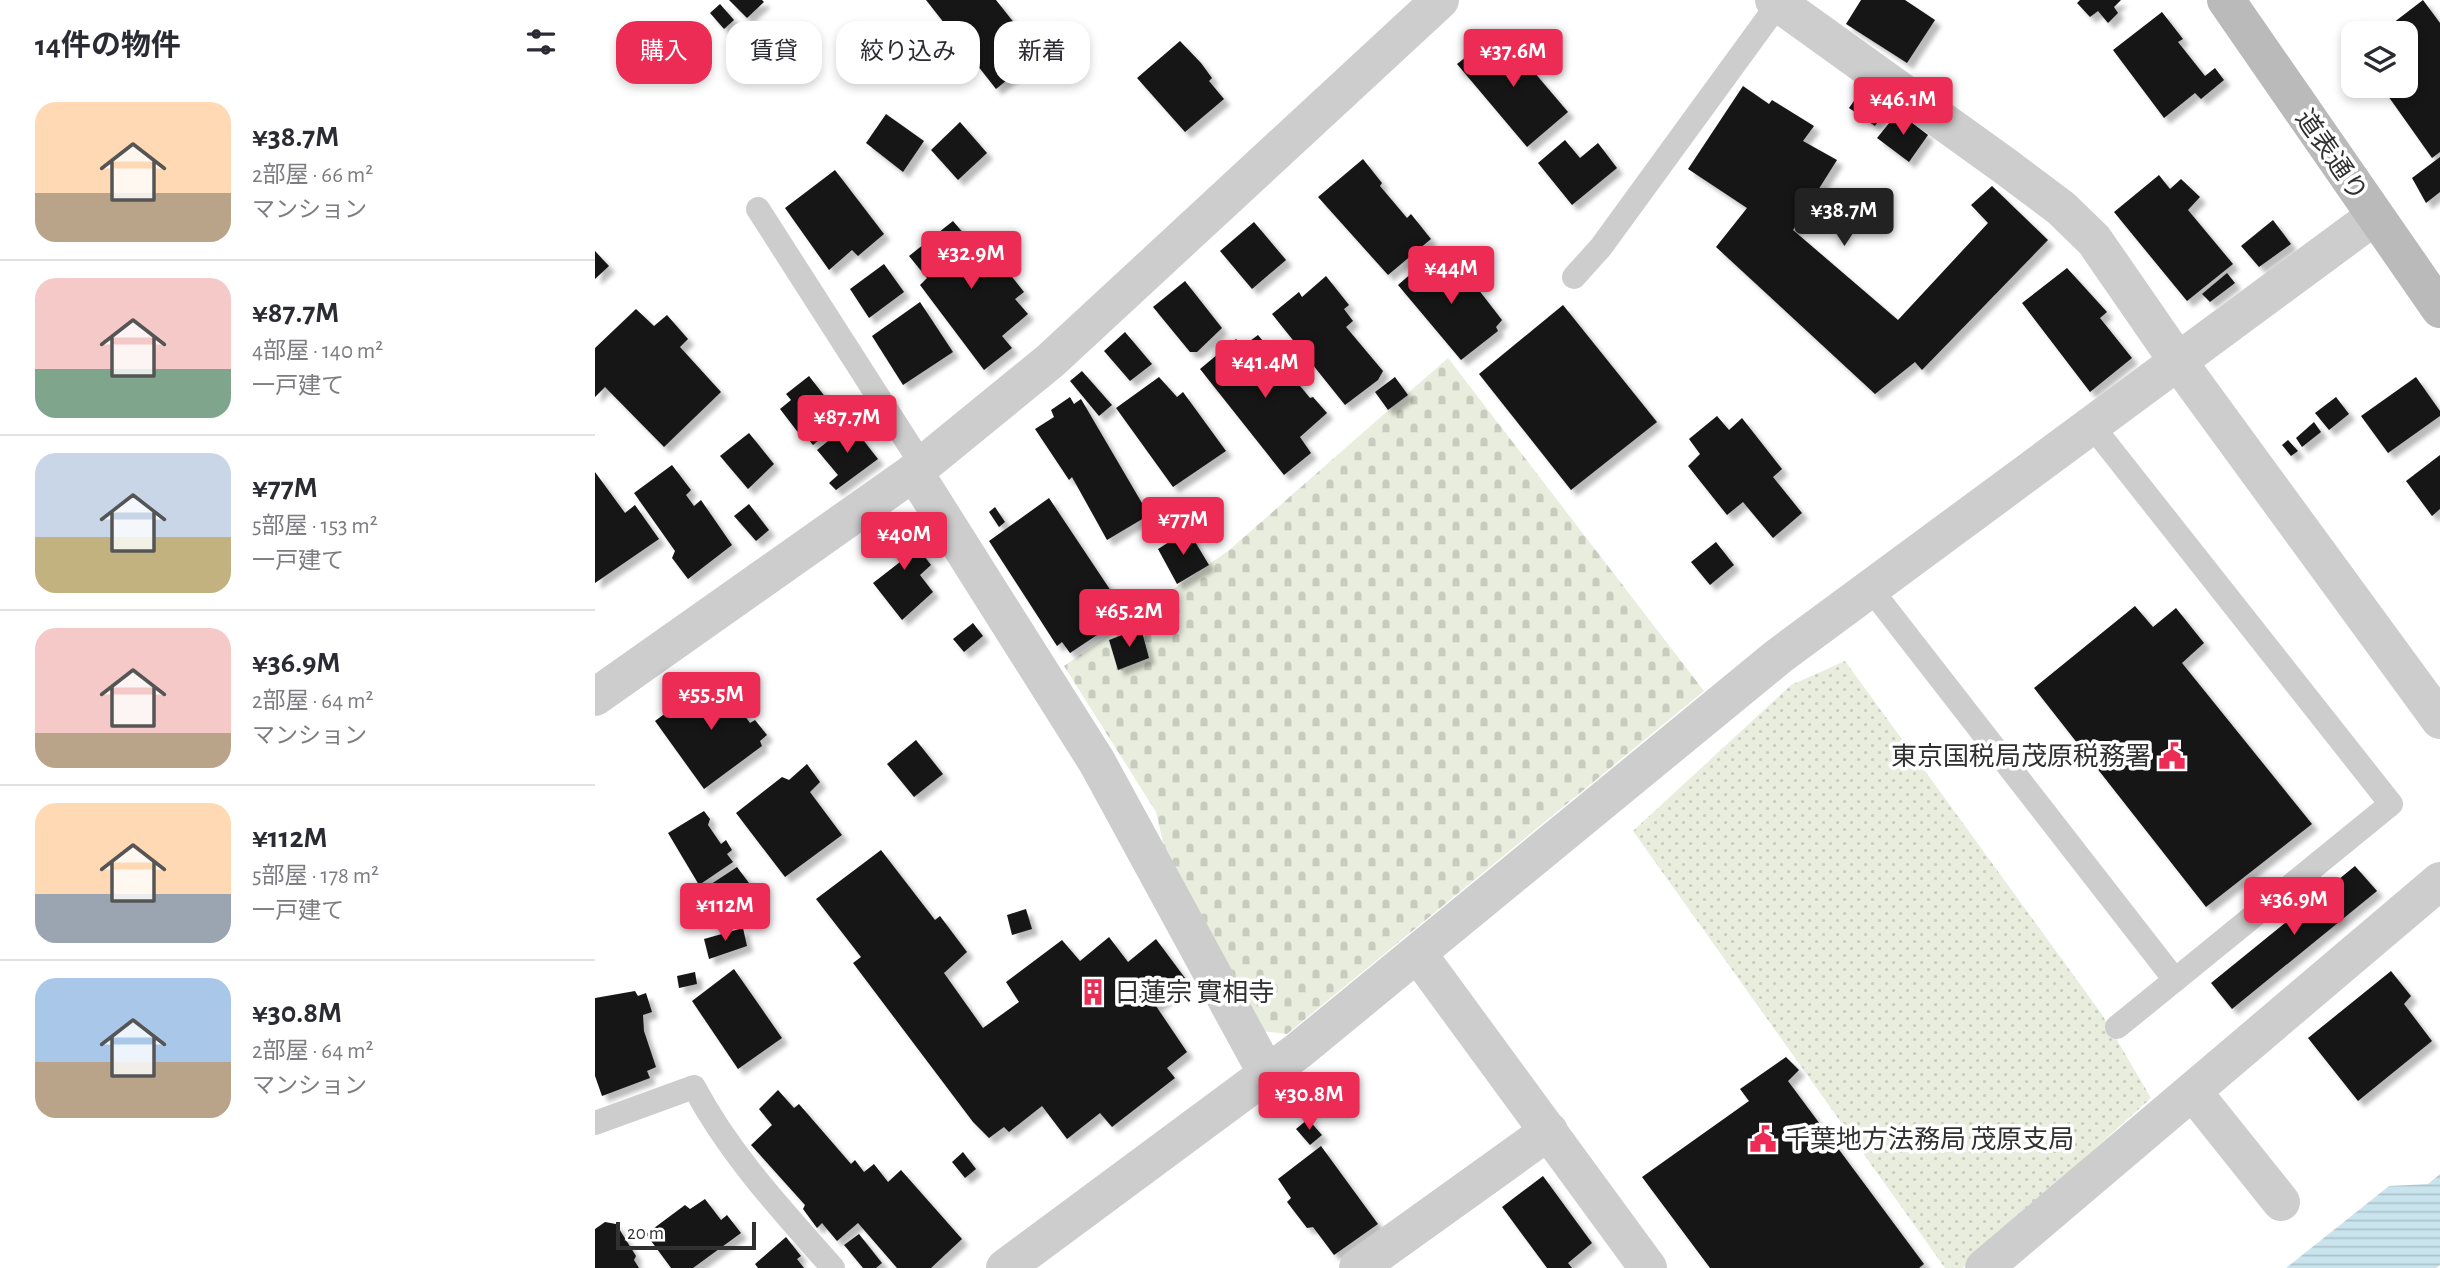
<!DOCTYPE html>
<html lang="ja">
<head>
<meta charset="utf-8">
<style>
	body { margin:0; font-family:"Alegreya Sans","Noto Sans JP",sans-serif; background:#f7f7f7; color:#2b2b33; height:100vh; display:flex; flex-direction:column; font-size:26px; white-space:nowrap }
	* { box-sizing:border-box; margin:0 }
	p { font-size:23px; color:#7c7c81 }
	.icon { flex:none; width:38px; height:38px; fill:none; stroke:currentColor; stroke-width:2; stroke-linecap:round; stroke-linejoin:round }
	.map { position:relative; flex:1; overflow:hidden }
	.side { display:flex; flex-direction:column; background:#fff; width:595px }
	.side>* { flex:none }
	.guide { position:absolute; left:21px; top:21px; width:665px; height:63px; display:flex; gap:14px }
	.controls { position:absolute; left:1746px; top:21px; display:grid; gap:14px }
	.controls a { display:grid; place-items:center; width:77px; height:77px; border-radius:14px; background:#fff; box-shadow:0 4px 10px #0003; font-size:35px }
	.scale { position:absolute; left:21px; bottom:18px; width:140px; box-sizing:border-box; padding-left:7px; border:4px solid #303030; border-top:0; font-size:19px; line-height:24px; white-space:nowrap; color:#303030; -webkit-text-stroke:5px #fff; paint-order:stroke }
	.price { position:absolute; translate:-50% -60px; padding:0 16px; border-radius:7px; background:#ec2c54; color:#fff; font-size:23px; line-height:46px; filter:drop-shadow(0 2px 4px #0008) }
	.price::after { content:''; position:absolute; left:50%; top:42px; width:21px; height:16px; margin-left:-10px; background:inherit; clip-path:polygon(0 0,100% 0,50% 100%) }
	.price.current { background:#222; color:#fff }
	ul { padding:0; list-style:none }
	li { display:flex; align-items:center; gap:21px; height:175px; padding:0 35px }
	li+li { border-top:2px solid #e1e1e2 }
	li span { display:grid; place-items:center; flex:none; width:196px; height:140px; border-radius:21px; color:#555 }
	li>.icon { margin-inline-start:auto }
	span .icon { width:84px; height:84px; fill:#fffc; stroke-width:1 }
	li b { font-size:30px }
	h2 { display:flex; justify-content:space-between; align-items:center; height:84px; padding:0 35px; font-size:30px }
	.tag { padding:0 24px; border-radius:21px; background:#fff; box-shadow:0 4px 10px #0003; font-size:24px; line-height:63px }
	.tag.current { background:#ec2c54; color:#fff }
	main { display:flex; flex:1; min-height:0 }
	.map>svg:first-child { display:block }
	.grass { fill:url(#grass-dots) }
	.cemetery { fill:url(#cemetery-stones) }
	.water { fill:url(#water-rules) }
	.building { fill:#171717; filter:url(#shadow) }
	.lines { fill:none; stroke-linecap:round; stroke-linejoin:round }
	.lane { stroke:#cdcdcd; stroke-width:24 }
	.street { stroke:#cdcdcd; stroke-width:38 }
	.secondary { stroke:#bababa; stroke-width:38 }
	.labels { text-anchor:middle; stroke-width:7; stroke-linejoin:round; paint-order:stroke }
	.street-label { font-size:26px; fill:#303030; stroke:#fff }
	.poi-label { font-size:26px; fill:#303030; stroke:#fff; text-anchor:start }
</style>
</head>
<body>
<main>
<section class="side">
<h2>14件の物件<svg class="icon" aria-label="filters" viewBox="0 0 24 24"><path d="M4 7h16M4 17h16"/><circle cx="9" cy="7" r="2"/><circle cx="15" cy="17" r="2"/></svg></h2>
<ul>
<li><span style="background:linear-gradient(#ffd9b3 65%,#b9a48a 0)"><svg class="icon" aria-label="home" viewBox="0 0 24 24"><path d="M3 11l9-7 9 7M6 9v11h12V9"/></svg></span><div><b>¥38.7M</b><p>2部屋 · 66 m²</p><p>マンション</p></div></li>
<li><span style="background:linear-gradient(#f6c9c9 65%,#7fa58c 0)"><svg class="icon" aria-label="home" viewBox="0 0 24 24"><path d="M3 11l9-7 9 7M6 9v11h12V9"/></svg></span><div><b>¥87.7M</b><p>4部屋 · 140 m²</p><p>一戸建て</p></div></li>
<li><span style="background:linear-gradient(#c9d6e8 60%,#c2b280 0)"><svg class="icon" aria-label="home" viewBox="0 0 24 24"><path d="M3 11l9-7 9 7M6 9v11h12V9"/></svg></span><div><b>¥77M</b><p>5部屋 · 153 m²</p><p>一戸建て</p></div></li>
<li><span style="background:linear-gradient(#f6c9c9 75%,#b9a48a 0)"><svg class="icon" aria-label="home" viewBox="0 0 24 24"><path d="M3 11l9-7 9 7M6 9v11h12V9"/></svg></span><div><b>¥36.9M</b><p>2部屋 · 64 m²</p><p>マンション</p></div></li>
<li><span style="background:linear-gradient(#ffd9b3 65%,#9aa5b1 0)"><svg class="icon" aria-label="home" viewBox="0 0 24 24"><path d="M3 11l9-7 9 7M6 9v11h12V9"/></svg></span><div><b>¥112M</b><p>5部屋 · 178 m²</p><p>一戸建て</p></div></li>
<li><span style="background:linear-gradient(#a9c7e8 60%,#b9a48a 0)"><svg class="icon" aria-label="home" viewBox="0 0 24 24"><path d="M3 11l9-7 9 7M6 9v11h12V9"/></svg></span><div><b>¥30.8M</b><p>2部屋 · 64 m²</p><p>マンション</p></div></li>
</ul>
</section>
<div class="map">
<svg width="1845" height="1268" viewBox="0 0 1845 1268">
	<defs>
		<pattern id="grass-dots" width="8" height="8" patternUnits="userSpaceOnUse" patternTransform="scale(1.75)"><rect width="8" height="8" fill="#e8eddd"/><path d="M2 2h.1M6 6h.1" fill="none" stroke="#c7ccbe" stroke-width="1.8" stroke-linecap="round"/></pattern>
		<pattern id="cemetery-stones" width="16" height="16" patternUnits="userSpaceOnUse" patternTransform="scale(1.75)"><rect width="16" height="16" fill="#e8eddd"/><path d="M2 7V4a2 2 0 0 1 4 0v3zM10 15v-3a2 2 0 0 1 4 0v3z" fill="#c7ccbe"/></pattern>
		<pattern id="water-rules" width="6" height="5" patternUnits="userSpaceOnUse" patternTransform="scale(1.75)"><rect width="6" height="5" fill="#c9e4ed"/><path d="M0 2.5h6" fill="none" stroke="#adc4cc"/></pattern>
		<filter id="shadow"><feDropShadow dx="6" dy="6" stdDeviation="2" flood-color="#0004"/></filter>
	</defs>
	<rect width="100%" height="100%" fill="#fff"/>
	<!-- grass -->
	<path class="grass" d="M1250,661L1506,1013L1556,1098L1368,1268H1350L1038,831L1196,685Z"/>
	<!-- cemetery -->
	<path class="cemetery" d="M853,358L1109,691L692,1034L667,1031L569,847L561,812L469,666L633,551Z"/>
	<!-- water -->
	<path class="water" d="M1845,1174V1265L1841,1268H1691L1794,1186L1833,1184Z"/>
	<!-- building -->
	<g class="building">
		<path d="M134,0H167L169,2L152,18Z"/>
		<path d="M331,0H401L444,54L401,89Z"/>
		<path d="M1266,0H1310L1340,20L1312,63L1251,24Z"/>
		<path d="M1485,0H1526L1519,7L1523,13L1513,23L1503,11L1495,17L1482,3Z"/>
		<path d="M1828,0L1845,23V152L1837,158L1786,86H1811V33H1785Z"/>
		<path d="M125,4L139,20L129,29L115,13Z"/>
		<path d="M1567,12L1588,39L1583,42L1610,76L1620,68L1629,80L1606,99L1600,93L1569,118L1518,50Z"/>
		<path d="M904,31L973,112L932,147L862,64Z"/>
		<path d="M585,41L606,63L617,78L614,81L629,99L590,132L542,78Z"/>
		<path d="M1148,86L1174,104L1177,100L1219,126L1208,141L1242,160L1198,230L1303,320L1393,223L1376,205L1397,186L1453,240L1327,370L1320,362L1280,394L1121,247L1152,208L1093,169Z"/>
		<path d="M1268,88L1294,105L1280,126L1254,108Z"/>
		<path d="M1303,112L1333,135L1314,162L1282,138Z"/>
		<path d="M291,114L329,141L308,172L271,143Z"/>
		<path d="M365,122L392,153L363,180L336,150Z"/>
		<path d="M970,140L985,158L1003,143L1022,168L977,205L943,163Z"/>
		<path d="M1845,157V192L1831,203L1817,178Z"/>
		<path d="M768,159L787,183L785,186L812,218L816,214L836,239L793,275L723,197Z"/>
		<path d="M240,170L289,234L263,256L257,250L234,270L190,208Z"/>
		<path d="M1564,175L1575,189L1586,179L1605,197L1593,210L1638,264L1592,301L1519,212Z"/>
		<path d="M1678,220L1696,244L1664,267L1646,246Z"/>
		<path d="M358,221L376,242L384,235L429,292L420,299L433,314L407,336L417,348L389,370L325,285L332,278L314,256Z"/>
		<path d="M659,222L691,260L657,289L625,251Z"/>
		<path d="M0,251L14,266L0,279Z"/>
		<path d="M842,251L875,291L883,289L907,320L901,327L903,331L866,360L803,285Z"/>
		<path d="M289,264L309,292L274,318L255,289Z"/>
		<path d="M1472,268L1512,312L1505,318L1537,358L1495,392L1427,303Z"/>
		<path d="M1632,273L1640,283L1615,302L1607,294Z"/>
		<path d="M731,276L754,305L749,309L758,321L751,327L788,371L783,380L750,405L677,314L704,292L707,297Z"/>
		<path d="M590,281L627,328L602,352H595L558,307Z"/>
		<path d="M325,302L358,352L308,385L277,336Z"/>
		<path d="M968,305L1062,422L976,490L884,374Z"/>
		<path d="M41,309L59,326L72,315L93,339L85,347L126,392L69,447L10,387L0,397V348Z"/>
		<path d="M530,332L557,364L535,381L509,351Z"/>
		<path d="M663,335L715,398L718,397L732,413L705,437L716,453L689,475L605,369L641,339L648,346Z"/>
		<path d="M487,371L517,405L504,416L475,381Z"/>
		<path d="M214,376L242,412L240,416L245,423L218,445L209,434L205,435L185,409L196,400L191,394Z"/>
		<path d="M564,377L582,397L588,392L631,451L578,487L521,408Z"/>
		<path d="M800,377L813,395L793,410L780,392Z"/>
		<path d="M1821,377L1845,411V416L1793,453L1766,416Z"/>
		<path d="M475,397L479,404L486,399L554,515L512,540L477,477L474,480L440,429L459,417L456,410Z"/>
		<path d="M1741,397L1754,414L1734,430L1720,413Z"/>
		<path d="M1122,416L1134,430L1147,418L1187,469L1178,477L1207,513L1178,538L1148,502L1132,515L1093,466L1105,454L1094,439Z"/>
		<path d="M1719,422L1726,432L1707,447L1701,438Z"/>
		<path d="M255,423L283,459L241,490L234,483L243,475L222,450Z"/>
		<path d="M154,433L179,464L153,489L125,456Z"/>
		<path d="M1693,440L1703,451L1696,456L1687,445Z"/>
		<path d="M1845,455V509L1837,516L1811,481Z"/>
		<path d="M77,465L96,490L91,495L99,506L106,500L137,545L93,579L77,558L80,551L39,493Z"/>
		<path d="M0,472L30,513L40,505L64,539L0,583Z"/>
		<path d="M454,498L526,606L518,613L523,621L475,653L467,642L462,646L394,541Z"/>
		<path d="M154,504L174,530L161,541L139,516Z"/>
		<path d="M400,507L410,522L404,527L394,512Z"/>
		<path d="M301,519L336,565L325,575L338,592L307,620L278,583L305,562L283,533Z"/>
		<path d="M593,530L614,565L582,584L563,549Z"/>
		<path d="M1121,542L1139,565L1115,585L1096,562Z"/>
		<path d="M1540,606L1558,627L1581,608L1609,643L1587,663L1717,824L1611,907L1439,688Z"/>
		<path d="M378,623L388,636L369,652L358,639Z"/>
		<path d="M546,628L554,658L523,670L514,640Z"/>
		<path d="M120,676L155,723L160,720L172,735L165,741L167,746L109,789L60,721Z"/>
		<path d="M321,740L348,774L319,797L292,764Z"/>
		<path d="M212,764L225,782L215,792L247,835L190,877L141,813L187,777L194,780Z"/>
		<path d="M109,811L115,819L113,825L126,844L131,840L137,850L132,854L138,862L104,885L73,833Z"/>
		<path d="M286,850L340,920L345,916L372,952L349,973L388,1028L424,1002L411,982L467,940L485,961L514,937L533,962L561,939L593,982L561,1006L592,1052L572,1068L580,1078L517,1127L505,1113L472,1139L447,1106L414,1132L409,1127L394,1138L378,1122L258,963L266,957L221,899Z"/>
		<path d="M1760,866L1782,891L1637,1009L1616,983Z"/>
		<path d="M142,867L154,883L119,907L107,890Z"/>
		<path d="M431,909L437,929L417,935L412,915Z"/>
		<path d="M148,928L152,946L114,959L109,939Z"/>
		<path d="M139,969L187,1038L143,1069L97,1001Z"/>
		<path d="M1796,971L1816,996L1809,1004L1837,1041L1763,1101L1713,1038Z"/>
		<path d="M100,972L102,984L84,988L82,976Z"/>
		<path d="M40,991L43,996L51,993L57,1012L48,1015L49,1031L61,1067L52,1071L55,1078L7,1096L0,1076V998Z"/>
		<path d="M1191,1057L1204,1070L1193,1081L1329,1264L1324,1268H1115L1047,1177L1154,1101L1145,1089Z"/>
		<path d="M183,1090L199,1108L204,1104L256,1164L260,1160L269,1172L279,1164L293,1182L306,1170L367,1239L336,1268H302L263,1223L242,1241L227,1223L222,1228L208,1209L210,1205L156,1145L177,1125L164,1109Z"/>
		<path d="M713,1119L727,1135L715,1145L701,1129Z"/>
		<path d="M726,1146L783,1224L739,1255L718,1227L712,1228L692,1202L696,1198L683,1179Z"/>
		<path d="M368,1152L381,1169L370,1178L357,1162Z"/>
		<path d="M948,1176L997,1243L973,1263L977,1268H952L907,1207Z"/>
		<path d="M110,1199L126,1220L132,1215L146,1233L98,1268H76L51,1234L90,1205L95,1209Z"/>
		<path d="M10,1222L21,1224L41,1256L39,1260L44,1268H0V1229Z"/>
		<path d="M264,1234L287,1263L281,1268H268L249,1245Z"/>
		<path d="M191,1237L206,1256L202,1259L209,1268H163L160,1264Z"/>
	</g>
	<g class="lines">
		<!-- lane -->
		<g class="lane">
			<path d="M163,209L327,465"/>
			<path d="M979,277L1006,247L1183,4"/>
			<path d="M1275,588L1580,980L1796,804L1498,427"/>
			<path d="M1522,1027L1580,980"/>
			<path d="M0,1123L99,1087C135,1155 187,1210 238,1268"/>
		</g>
		<!-- street -->
		<g class="street">
			<path d="M1179,0L1410,166L1466,208L1499,240L1584,363L1845,720"/>
			<path d="M319,472L502,762L672,1074"/>
			<path d="M0,697L319,472L455,361L845,0"/>
			<path d="M823,954L1053,1268"/>
			<path d="M1598,1092L1686,1202"/>
			<path d="M410,1268L703,1051L1184,656L1780,216"/>
			<path d="M763,1268L954,1131"/>
			<path d="M1389,1268L1845,881"/>
		</g>
		<!-- secondary -->
		<path class="secondary" d="M1631,0L1845,309"/>
	</g>
	<!-- icons -->
	<defs>
		<symbol id="civic-bare" viewBox="-9 -9 18 18"><path d="M-.6-6.5H3V-4.5H.6V-3L4-1V1h2V6H-6V1h2V-1L-.6-3ZM-1.2 2.5V6h2.4V2.5Z" fill="#ec2c54" stroke="#fff" stroke-width="2.5" paint-order="stroke"/></symbol>
		<symbol id="building-bare" viewBox="-9 -9 18 18"><path d="M-4-6H4V6H1V3H-1V6H-4ZM-2.5-4.3h1.7v1.8h-1.7ZM.8-4.3h1.7v1.8H.8ZM-2.5-1h1.7V.8h-1.7ZM.8-1h1.7V.8H.8Z" fill="#ec2c54" stroke="#fff" stroke-width="2.5" paint-order="stroke"/></symbol>
	</defs>
	<g fill-rule="evenodd">
		<use href="#civic-bare" x="1558" y="737" width="38" height="38"/>
		<use href="#building-bare" x="479" y="973" width="38" height="38"/>
		<use href="#civic-bare" x="1149" y="1120" width="38" height="38"/>
	</g>
	<g class="labels">
		<!-- street labels -->
		<g class="street-label">
			<text transform="translate(1737 155) rotate(55)" y="9">道表通り</text>
		</g>
		<!-- poi labels -->
		<g class="poi-label">
			<text x="1556" y="765" text-anchor="end">東京国税局茂原税務署</text>
			<text x="519" y="1001">日蓮宗 實相寺</text>
			<text x="1189" y="1148">千葉地方法務局 茂原支局</text>
		</g>
	</g>
</svg>
<div class="controls">
<a><svg class="icon" aria-label="layers" viewBox="0 0 24 24"><path d="M12 4l9 5-9 5-9-5zM3 14l9 5 9-5"/></svg></a>
</div>
<div class="scale">20 m</div>
<b class="price" style="left:918px;top:89px">¥37.6M</b>
<b class="price" style="left:1308px;top:137px">¥46.1M</b>
<b class="price current" style="left:1249px;top:248px">¥38.7M</b>
<b class="price" style="left:376px;top:291px">¥32.9M</b>
<b class="price" style="left:856px;top:306px">¥44M</b>
<b class="price" style="left:670px;top:400px">¥41.4M</b>
<b class="price" style="left:252px;top:455px">¥87.7M</b>
<b class="price" style="left:588px;top:557px">¥77M</b>
<b class="price" style="left:309px;top:572px">¥40M</b>
<b class="price" style="left:534px;top:649px">¥65.2M</b>
<b class="price" style="left:116px;top:732px">¥55.5M</b>
<b class="price" style="left:1699px;top:937px">¥36.9M</b>
<b class="price" style="left:130px;top:943px">¥112M</b>
<b class="price" style="left:714px;top:1132px">¥30.8M</b>
<div class="guide">
<a class="tag current">購入</a>
<a class="tag">賃貸</a>
<a class="tag">絞り込み</a>
<a class="tag">新着</a>
</div>
</div>
</main>
</body>
</html>
